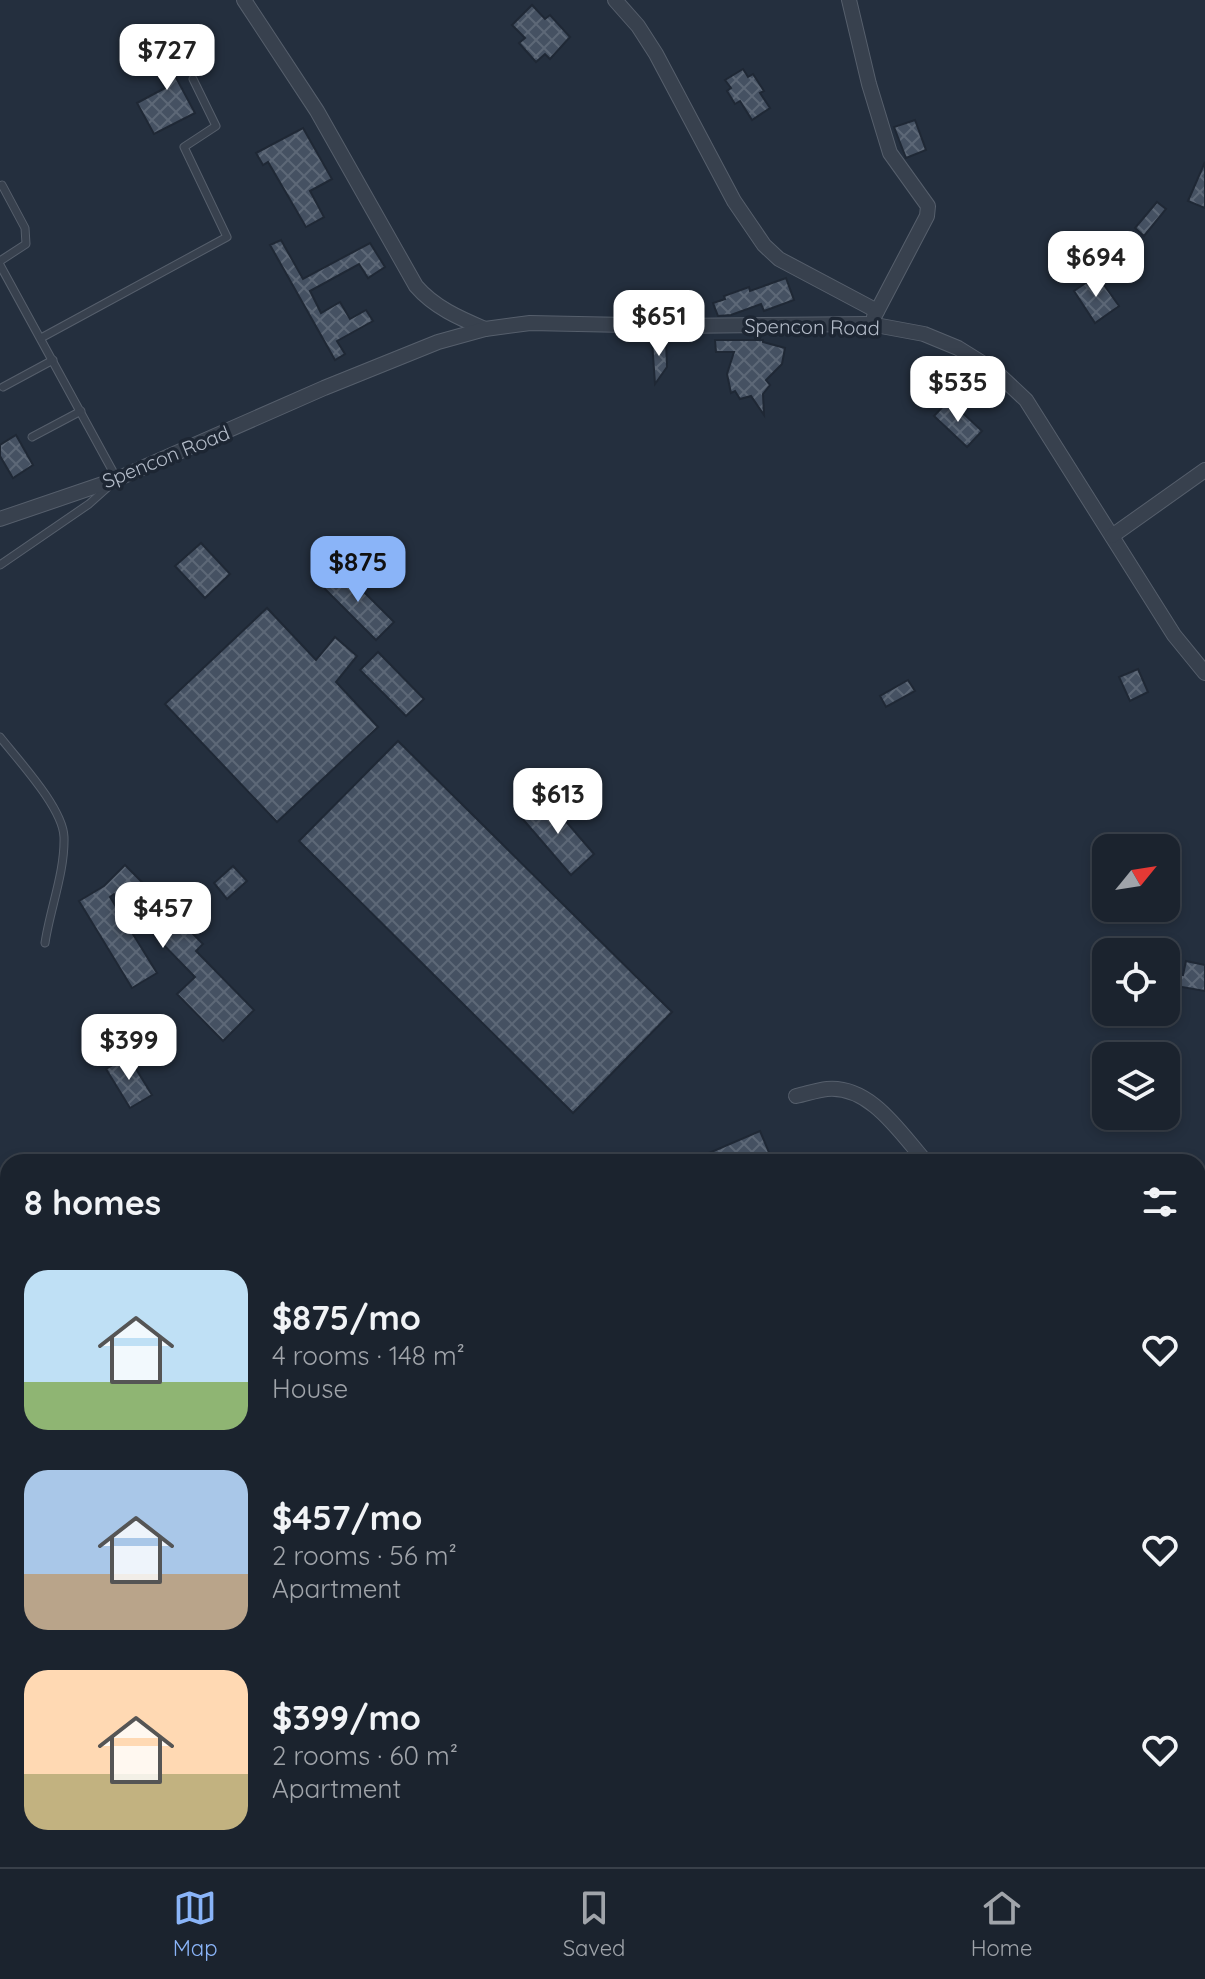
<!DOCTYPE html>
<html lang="en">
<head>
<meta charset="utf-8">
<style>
	body { margin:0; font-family:Quicksand,sans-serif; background:#242b36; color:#f1f3f6; height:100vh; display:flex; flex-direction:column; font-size:30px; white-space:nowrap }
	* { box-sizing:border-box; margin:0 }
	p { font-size:26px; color:#a0a4aa }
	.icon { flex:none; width:44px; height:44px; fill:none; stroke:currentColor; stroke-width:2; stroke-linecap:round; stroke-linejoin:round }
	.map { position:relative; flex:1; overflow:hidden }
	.panel { position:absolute; left:0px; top:1154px; width:1206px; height:714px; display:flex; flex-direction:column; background:#1b232e; border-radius:24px 24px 0 0; box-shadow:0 4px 12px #0003,0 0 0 2px #39404a }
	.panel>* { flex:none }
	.needle { width:52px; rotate:60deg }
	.controls { position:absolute; left:1092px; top:834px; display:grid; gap:16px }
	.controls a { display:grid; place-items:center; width:88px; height:88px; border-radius:16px; background:#1b232e; box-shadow:0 4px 12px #0003,0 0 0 2px #39404a; font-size:40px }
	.price { position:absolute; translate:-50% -68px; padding:0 18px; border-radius:16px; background:#fff; color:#222; font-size:26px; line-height:52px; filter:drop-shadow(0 2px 4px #0008) }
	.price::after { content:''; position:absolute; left:50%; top:48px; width:24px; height:18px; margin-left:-12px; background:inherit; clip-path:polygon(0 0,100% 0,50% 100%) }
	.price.active { background:#8ab4f8; color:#111 }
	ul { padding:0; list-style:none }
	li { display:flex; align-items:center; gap:24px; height:200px; padding:0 24px }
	li span { display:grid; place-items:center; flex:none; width:224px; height:160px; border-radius:24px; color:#555 }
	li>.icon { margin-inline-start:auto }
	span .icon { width:96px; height:96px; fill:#fffc; stroke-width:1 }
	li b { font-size:34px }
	h2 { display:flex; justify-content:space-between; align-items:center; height:96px; padding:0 24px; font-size:34px }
	.tabs { display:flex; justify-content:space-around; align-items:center; height:112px; border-top:2px solid #39404a; background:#1b232e; font-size:22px; color:#a0a4aa }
	.tabs a { display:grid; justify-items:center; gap:4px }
	.tabs .active { color:#8ab4f8 }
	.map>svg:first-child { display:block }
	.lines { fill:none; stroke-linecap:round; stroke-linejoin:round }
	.river { stroke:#394c67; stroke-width:28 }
	.building { fill:url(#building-cross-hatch); stroke:#1f2835; stroke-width:2 }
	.lane-casing { stroke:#565f6c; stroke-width:9 }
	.street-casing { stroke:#565f6c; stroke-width:16 }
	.lane { stroke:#38414e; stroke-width:7 }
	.street { stroke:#38414e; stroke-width:14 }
	.labels { text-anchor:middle; stroke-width:7; stroke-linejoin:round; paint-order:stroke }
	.street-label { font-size:20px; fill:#b4bcc9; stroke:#1d2633 }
</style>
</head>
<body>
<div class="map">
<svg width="1205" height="1867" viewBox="0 0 1205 1867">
	<defs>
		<pattern id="building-cross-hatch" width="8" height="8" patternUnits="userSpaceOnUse" patternTransform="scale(2)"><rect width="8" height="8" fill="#455162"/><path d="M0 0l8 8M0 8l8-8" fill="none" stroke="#5d6877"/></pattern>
	</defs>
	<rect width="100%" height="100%" fill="#242f3e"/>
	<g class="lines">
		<!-- river -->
		<g class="river">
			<path d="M0,1733L8,1738"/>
			<path d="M0,1847L8,1839"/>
		</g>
	</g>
	<!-- building -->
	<g class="building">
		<path d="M532,5L545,19L550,15L570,37L550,59L545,54L536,62L519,43L525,38L512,25Z"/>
		<path d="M177,44L189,66L174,74L195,113L154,134L137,103L165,88L147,56L159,49L161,54Z"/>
		<path d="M743,69L748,77L753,74L764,91L760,93L770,108L752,120L740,101L735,104L727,91L731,88L725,80Z"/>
		<path d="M915,120L926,150L906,158L894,127Z"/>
		<path d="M303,128L332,179L310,191L324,217L306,227L268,162L263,165L256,153Z"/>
		<path d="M1205,162V208L1188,201Z"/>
		<path d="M1157,202L1166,209L1144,236L1135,228Z"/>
		<path d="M281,240L303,279L370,243L385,267L368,278L359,264L310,291L321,313L340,302L350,319L366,310L373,321L337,341L345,354L335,360L270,245Z"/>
		<path d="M1097,275L1119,306L1095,323L1074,291Z"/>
		<path d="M786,278L794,300L764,311L761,304L731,315L718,316L713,303L725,299L724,296L749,287L750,291Z"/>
		<path d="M715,340H763V342L785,348L782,364L766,380L770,385L763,394L764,415L751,396L740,399L735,391L731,393L727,374L734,352H716Z"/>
		<path d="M652,341H666L667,367L655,384Z"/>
		<path d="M949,400L982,431L967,447L934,416Z"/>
		<path d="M16,435L33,465L13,478L0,456V445Z"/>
		<path d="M201,543L230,574L205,598L175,566Z"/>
		<path d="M340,568L394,622L376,640L322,586Z"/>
		<path d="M267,608L316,660L335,637L357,656L336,682L378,727L277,822L165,704Z"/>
		<path d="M378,652L424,699L406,716L360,670Z"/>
		<path d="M1138,669L1148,692L1130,701L1119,677Z"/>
		<path d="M908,680L915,691L886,707L880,696Z"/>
		<path d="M398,741L672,1012L573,1113L299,841Z"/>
		<path d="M545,797L594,854L571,875L521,817Z"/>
		<path d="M125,865L203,944L196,951L254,1010L223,1041L177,994L195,977L114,894L110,897L157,973L132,988L79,901L104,886Z"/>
		<path d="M233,866L247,881L227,899L214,883Z"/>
		<path d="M1186,961L1205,965V991L1176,986L1178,974L1183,975Z"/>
		<path d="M128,1056L152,1095L130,1108L106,1069Z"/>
		<path d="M760,1131L773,1162H688Z"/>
	</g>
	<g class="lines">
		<defs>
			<g id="lane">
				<path d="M0,261L26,244L25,228L2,185"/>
				<path d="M0,265L117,479L89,504L0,565"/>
				<path d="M41,338L227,237L184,147L216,126L193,79"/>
				<path d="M3,387L53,360"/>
				<path d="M32,437L81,411"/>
				<path d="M0,737C18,760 63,808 64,837C65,872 50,909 45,943"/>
			</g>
			<g id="street">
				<path d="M244,0L317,111L416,286C434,307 459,318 485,329"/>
				<path d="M615,0L638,26L656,54L734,201L764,245L779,259L877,311"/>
				<path d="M849,0L869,84L890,153L928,206L927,216L874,317"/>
				<path d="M0,519L117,479L324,388L438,342L485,329L530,323L675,326L870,324L924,334L958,348L995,371L1026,400L1174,635L1205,673"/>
				<path d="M1112,536L1205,470"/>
				<path d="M796,1096C806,1094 817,1090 827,1089C871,1085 901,1134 926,1162"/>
				<path d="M1198,1322L1205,1325"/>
				<path d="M1198,1617L1205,1613"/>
			</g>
		</defs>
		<!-- lane casing -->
		<use href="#lane" class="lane-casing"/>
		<!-- street casing -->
		<use href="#street" class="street-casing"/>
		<!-- lane -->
		<use href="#lane" class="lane"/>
		<!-- street -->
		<use href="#street" class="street"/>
	</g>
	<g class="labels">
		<!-- street labels -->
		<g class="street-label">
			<text transform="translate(812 327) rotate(1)" y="7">Spencon Road</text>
			<text transform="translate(166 457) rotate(-22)" y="7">Spencon Road</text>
		</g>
	</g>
</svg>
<div class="controls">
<a><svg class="needle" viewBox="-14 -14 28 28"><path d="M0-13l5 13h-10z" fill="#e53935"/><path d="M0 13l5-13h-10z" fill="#a0a4aa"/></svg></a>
<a><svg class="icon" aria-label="locate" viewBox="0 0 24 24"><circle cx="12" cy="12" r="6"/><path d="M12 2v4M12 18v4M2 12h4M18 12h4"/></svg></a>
<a><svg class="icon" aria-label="layers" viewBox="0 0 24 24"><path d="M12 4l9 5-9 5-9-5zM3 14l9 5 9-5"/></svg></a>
</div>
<b class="price" style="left:167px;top:92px">$727</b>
<b class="price" style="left:1096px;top:299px">$694</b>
<b class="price" style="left:659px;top:358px">$651</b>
<b class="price" style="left:958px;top:424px">$535</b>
<b class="price active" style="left:358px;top:604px">$875</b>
<b class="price" style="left:558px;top:836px">$613</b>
<b class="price" style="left:163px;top:950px">$457</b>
<b class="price" style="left:129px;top:1082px">$399</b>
<section class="panel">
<h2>8 homes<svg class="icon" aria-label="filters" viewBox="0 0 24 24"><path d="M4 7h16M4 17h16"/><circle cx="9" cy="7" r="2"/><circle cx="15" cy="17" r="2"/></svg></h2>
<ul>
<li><span style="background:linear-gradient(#bfe0f5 70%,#8fb573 0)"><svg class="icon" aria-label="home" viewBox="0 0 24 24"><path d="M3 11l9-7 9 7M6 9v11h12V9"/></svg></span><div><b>$875/mo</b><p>4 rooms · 148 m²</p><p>House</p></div><svg class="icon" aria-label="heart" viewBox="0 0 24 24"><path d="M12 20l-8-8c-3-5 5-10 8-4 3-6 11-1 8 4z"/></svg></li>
<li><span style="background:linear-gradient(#a9c7e8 65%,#b9a48a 0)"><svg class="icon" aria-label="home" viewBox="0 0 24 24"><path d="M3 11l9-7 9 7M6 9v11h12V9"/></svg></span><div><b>$457/mo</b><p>2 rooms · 56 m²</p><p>Apartment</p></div><svg class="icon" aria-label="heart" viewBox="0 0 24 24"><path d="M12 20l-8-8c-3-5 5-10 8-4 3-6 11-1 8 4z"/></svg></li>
<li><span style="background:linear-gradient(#ffd9b3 65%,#c2b280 0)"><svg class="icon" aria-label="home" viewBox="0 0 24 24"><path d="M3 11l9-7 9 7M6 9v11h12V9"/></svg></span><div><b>$399/mo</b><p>2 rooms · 60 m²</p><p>Apartment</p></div><svg class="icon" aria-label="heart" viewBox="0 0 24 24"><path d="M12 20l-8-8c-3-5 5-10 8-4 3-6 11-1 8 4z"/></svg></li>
</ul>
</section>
</div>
<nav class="tabs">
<a class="active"><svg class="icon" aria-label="map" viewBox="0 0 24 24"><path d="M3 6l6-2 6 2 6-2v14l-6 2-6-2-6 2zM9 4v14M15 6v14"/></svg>Map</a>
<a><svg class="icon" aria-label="saved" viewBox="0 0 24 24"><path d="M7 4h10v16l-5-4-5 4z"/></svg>Saved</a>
<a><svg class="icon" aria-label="home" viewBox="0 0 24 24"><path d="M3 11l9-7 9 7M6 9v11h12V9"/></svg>Home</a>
</nav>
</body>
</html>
